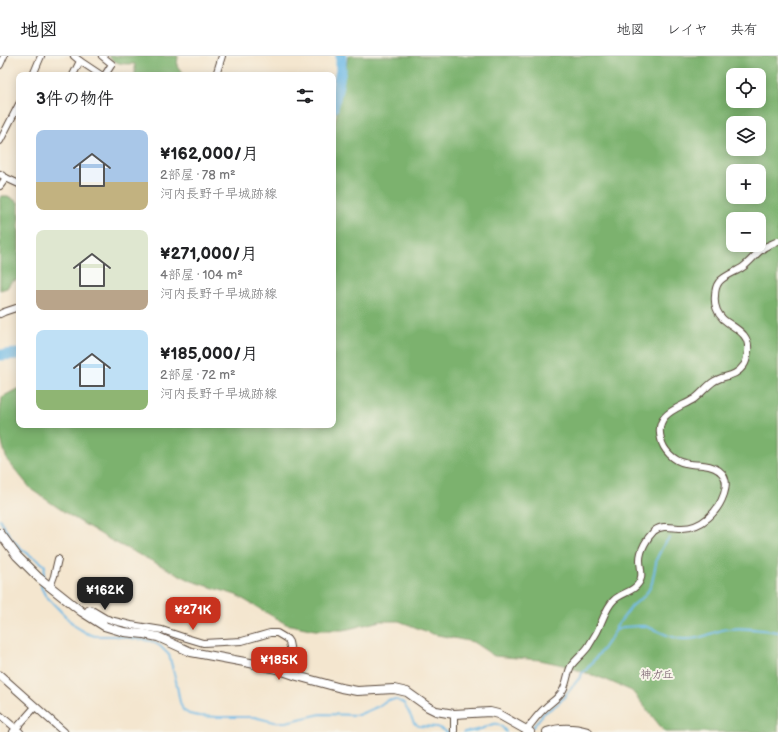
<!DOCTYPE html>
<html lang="ja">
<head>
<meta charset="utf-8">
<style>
	body { margin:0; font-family:"Balsamiq Sans","Klee One",sans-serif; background:#f2f2f2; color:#202124; height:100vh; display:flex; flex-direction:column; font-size:15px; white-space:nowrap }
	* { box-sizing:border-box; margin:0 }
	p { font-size:13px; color:#757577 }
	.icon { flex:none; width:22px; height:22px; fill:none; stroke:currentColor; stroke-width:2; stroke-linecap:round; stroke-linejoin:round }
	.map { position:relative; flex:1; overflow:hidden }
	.panel { position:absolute; left:16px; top:16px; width:320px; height:356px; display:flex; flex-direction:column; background:#fff; border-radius:8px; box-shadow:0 2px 10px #0003 }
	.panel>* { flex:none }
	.controls { position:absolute; left:726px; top:12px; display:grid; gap:8px }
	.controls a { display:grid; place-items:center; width:40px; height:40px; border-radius:8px; background:#fff; box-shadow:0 2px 10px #0003; font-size:20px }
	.price { position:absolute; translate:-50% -34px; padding:0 9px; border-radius:8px; background:#c8321e; color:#fff; font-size:13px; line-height:26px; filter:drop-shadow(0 1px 2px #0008) }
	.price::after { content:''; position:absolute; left:50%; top:24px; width:12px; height:9px; margin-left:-6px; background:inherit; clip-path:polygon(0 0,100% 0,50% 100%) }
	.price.current { background:#222; color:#fff }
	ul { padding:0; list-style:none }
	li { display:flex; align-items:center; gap:12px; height:100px; padding:0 20px }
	li span { display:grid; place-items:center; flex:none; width:112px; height:80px; border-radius:8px; color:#555 }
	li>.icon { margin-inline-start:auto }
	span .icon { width:48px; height:48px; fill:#fffc; stroke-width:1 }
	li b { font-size:17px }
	h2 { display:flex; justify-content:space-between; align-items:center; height:48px; padding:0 20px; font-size:17px }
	header { display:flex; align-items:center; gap:24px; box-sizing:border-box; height:56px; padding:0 20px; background:#fff; border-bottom:1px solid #e0e0e0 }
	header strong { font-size:19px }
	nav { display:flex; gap:22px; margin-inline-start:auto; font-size:14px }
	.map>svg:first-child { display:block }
	.forest { fill:#7bb26e; stroke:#5b6e46; fill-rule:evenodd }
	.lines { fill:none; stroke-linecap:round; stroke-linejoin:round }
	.stream { stroke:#6db9e6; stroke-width:2 }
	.river { stroke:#6db9e6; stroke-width:11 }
	.minor-casing { stroke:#574639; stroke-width:8 }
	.tertiary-casing { stroke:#574639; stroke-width:9 }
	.secondary-casing { stroke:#574639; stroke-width:10 }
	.minor { stroke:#fff; stroke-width:6 }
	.tertiary { stroke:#fff; stroke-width:7 }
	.secondary { stroke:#fff; stroke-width:8 }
	.labels { text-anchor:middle; stroke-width:4; stroke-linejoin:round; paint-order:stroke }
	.neighbourhood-label { font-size:11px; fill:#6d5262; stroke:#f7f3e8 }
</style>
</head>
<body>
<header>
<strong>地図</strong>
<nav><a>地図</a><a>レイヤ</a><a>共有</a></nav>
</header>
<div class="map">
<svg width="778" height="676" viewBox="0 0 778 676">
	<rect width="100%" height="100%" fill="#f7f3e8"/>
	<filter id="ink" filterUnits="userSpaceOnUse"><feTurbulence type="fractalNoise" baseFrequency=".025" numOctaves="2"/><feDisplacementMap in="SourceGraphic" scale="8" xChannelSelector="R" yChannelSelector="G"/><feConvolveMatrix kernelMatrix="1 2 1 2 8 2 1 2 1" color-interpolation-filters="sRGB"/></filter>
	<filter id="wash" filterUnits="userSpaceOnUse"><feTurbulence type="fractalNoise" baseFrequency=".012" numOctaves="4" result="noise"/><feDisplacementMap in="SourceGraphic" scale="16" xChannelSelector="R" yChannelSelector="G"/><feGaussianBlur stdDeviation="0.9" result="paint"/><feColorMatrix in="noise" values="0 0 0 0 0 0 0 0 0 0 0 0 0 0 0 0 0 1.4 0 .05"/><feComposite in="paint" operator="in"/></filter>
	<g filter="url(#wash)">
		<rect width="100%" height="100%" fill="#f4e6cf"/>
		<!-- forest -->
		<g class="forest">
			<path d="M108,0H178L177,11L183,16L184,19H135V8C122,8 118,9 108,0Z"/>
			<path d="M348,0H778V676H665L632,635L604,623L563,609L540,604L494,600L473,586L433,578L399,565H380L344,574H315L286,568L236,539L192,525L112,485L69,459L32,434L7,404L0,380V356L2,341L19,332V369H333V71L335,66ZM733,19H759V45H733ZM733,67H759V93H733ZM733,115H759V141H733ZM733,163H759V189H733Z"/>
			<path d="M1,140H8L19,147V223L11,226L7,232L0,234V143Z"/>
		</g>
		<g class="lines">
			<!-- stream -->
			<g class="stream">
				<path d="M0,463C6,476 15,489 27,497C33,502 40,504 45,510L43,521"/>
				<path d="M42,528L41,531L45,539L75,570L86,577L95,580H116L151,585L160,590L169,599L176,625L180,646L183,654L189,658L199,660L218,661H254L274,666H286L321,658L358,659L379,650L384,646L389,644H397L404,648L408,655L414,667L419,670L437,671L447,676H453"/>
				<path d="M616,573V571L632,550L643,541L648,535L652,527L657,502L663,490L669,482"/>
				<path d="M533,671L543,658L559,647L581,620L582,617L585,615L603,593L616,574L623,571L639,570H645C658,574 670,583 683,583C699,584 708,578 722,574C737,570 762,574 778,576"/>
				<path d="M464,676C469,675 475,675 481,673C493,668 497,663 506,676"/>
			</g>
			<!-- river -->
			<g class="river">
				<path d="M333,52L341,14V0"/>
				<path d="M0,299L19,298"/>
			</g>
		</g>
	</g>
	<g filter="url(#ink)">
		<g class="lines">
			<defs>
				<g id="minor">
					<path d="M102,0L112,8L105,19"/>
					<path d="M80,5L101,19"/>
					<path d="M0,9L4,0"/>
					<path d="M33,19L41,0"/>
					<path d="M73,19L80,5L74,0"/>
					<path d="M216,19L222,0"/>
					<path d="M0,85L19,48"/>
					<path d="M0,118L6,122L19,128"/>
					<path d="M0,130L6,122"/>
					<path d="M0,258L4,256L19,251"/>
					<path d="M50,531L54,520L58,503"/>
					<path d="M104,568L101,564L88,554L90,553L105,562L114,565L131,569L162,574L183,581L203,587L242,585L270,577H277L287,583L289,586L292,601L297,615V620"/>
					<path d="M0,659L20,676"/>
					<path d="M526,674C532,667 538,658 545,652C551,646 559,642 563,634C567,627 567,618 571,610C576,603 583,598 588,591C591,586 594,581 597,576C602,566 606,551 614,544C621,537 633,536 638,528C644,521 640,512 640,504C640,494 647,482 654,475C663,468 672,472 682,472C702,472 718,456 724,438C730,420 720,411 703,409C697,408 691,409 685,407C674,405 663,394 661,383C654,357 678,353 694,343C701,338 706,331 713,326C724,318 734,323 744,309C747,305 747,300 748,295C750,277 735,273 723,263C717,257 714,248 715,240C715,235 716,230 719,226C725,219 736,216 743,211C751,205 757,196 765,191C769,189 774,187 778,185"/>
					<path d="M13,676L35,651"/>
					<path d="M454,676V658"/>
				</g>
				<path id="tertiary" d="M0,619L64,676"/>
				<g id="secondary">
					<path d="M0,477L17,500L39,522L82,556L104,570L124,576L144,578L158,581L191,596L250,607L277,613L297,620L341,632L357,635L394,633L407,636L428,651L436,655L454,658L490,656L498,658L530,676"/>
					<path d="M547,676C561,671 574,672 588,676"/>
				</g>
			</defs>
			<!-- minor casing -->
			<use href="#minor" class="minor-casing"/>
			<!-- tertiary casing -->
			<use href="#tertiary" class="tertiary-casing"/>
			<!-- secondary casing -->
			<use href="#secondary" class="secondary-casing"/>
			<!-- minor -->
			<use href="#minor" class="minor"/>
			<!-- tertiary -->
			<use href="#tertiary" class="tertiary"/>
			<!-- secondary -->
			<use href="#secondary" class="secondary"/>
		</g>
	</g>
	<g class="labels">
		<!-- neighbourhood labels -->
		<g class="neighbourhood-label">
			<text x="657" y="622">神ガ丘</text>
		</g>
	</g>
</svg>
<div class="controls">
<a><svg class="icon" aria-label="locate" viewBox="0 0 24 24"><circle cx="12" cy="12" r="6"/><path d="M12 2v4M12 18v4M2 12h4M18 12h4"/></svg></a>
<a><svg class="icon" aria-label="layers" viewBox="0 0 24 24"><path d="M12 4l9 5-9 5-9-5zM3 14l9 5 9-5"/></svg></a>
<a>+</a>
<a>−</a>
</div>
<b class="price current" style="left:105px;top:555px">¥162K</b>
<b class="price" style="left:193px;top:575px">¥271K</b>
<b class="price" style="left:279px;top:625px">¥185K</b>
<section class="panel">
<h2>3件の物件<svg class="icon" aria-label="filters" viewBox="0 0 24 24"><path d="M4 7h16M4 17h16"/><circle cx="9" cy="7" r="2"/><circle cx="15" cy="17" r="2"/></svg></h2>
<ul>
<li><span style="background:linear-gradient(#a9c7e8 65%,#c2b280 0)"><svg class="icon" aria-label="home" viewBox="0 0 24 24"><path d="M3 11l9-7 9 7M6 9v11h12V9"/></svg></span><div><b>¥162,000/月</b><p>2部屋 · 78 m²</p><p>河内長野千早城跡線</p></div></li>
<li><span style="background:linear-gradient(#dfe7d0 75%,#b9a48a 0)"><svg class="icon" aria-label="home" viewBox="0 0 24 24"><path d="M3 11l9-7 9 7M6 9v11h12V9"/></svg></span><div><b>¥271,000/月</b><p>4部屋 · 104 m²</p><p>河内長野千早城跡線</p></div></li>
<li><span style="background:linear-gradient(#bfe0f5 75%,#8fb573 0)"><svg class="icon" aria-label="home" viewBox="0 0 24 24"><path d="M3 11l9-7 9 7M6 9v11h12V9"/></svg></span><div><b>¥185,000/月</b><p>2部屋 · 72 m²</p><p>河内長野千早城跡線</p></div></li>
</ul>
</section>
</div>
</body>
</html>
